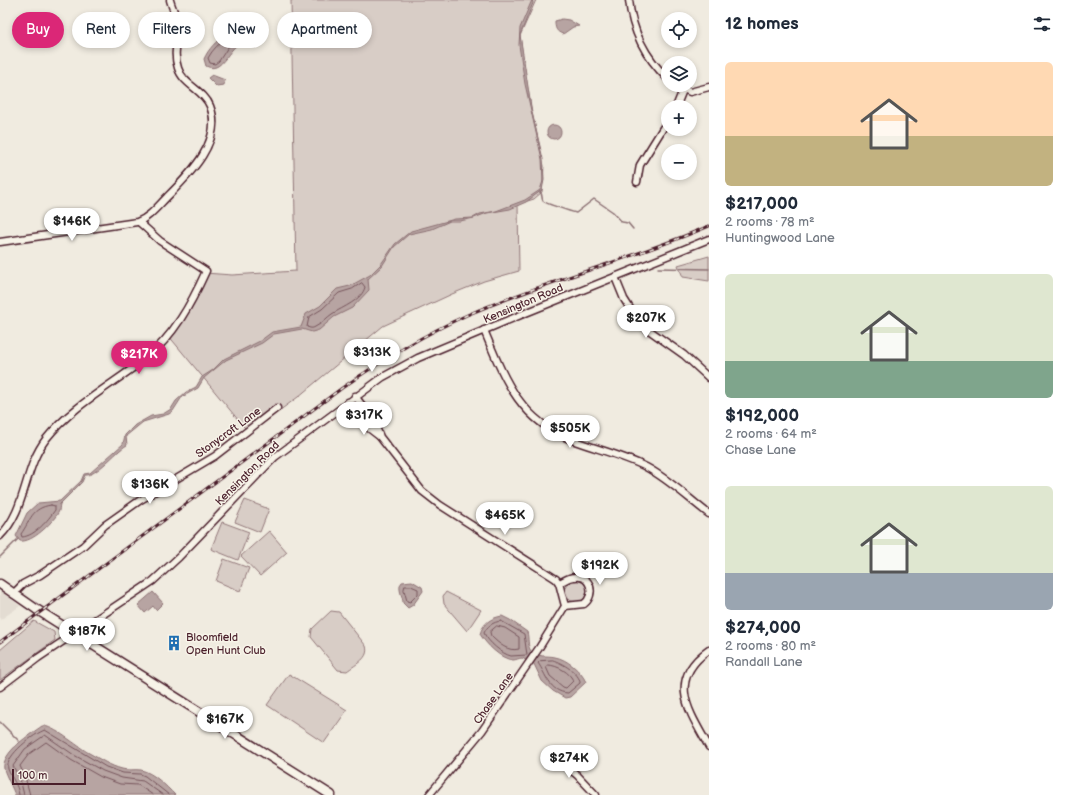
<!DOCTYPE html>
<html lang="en">
<head>
<meta charset="utf-8">
<style>
	body { margin:0; font-family:"Balsamiq Sans",sans-serif; background:#f2f2f3; color:#1f2937; height:100vh; display:flex; flex-direction:column; font-size:15px; white-space:nowrap }
	* { box-sizing:border-box; margin:0 }
	p { font-size:13px; color:#747a83 }
	.icon { flex:none; width:22px; height:22px; fill:none; stroke:currentColor; stroke-width:2; stroke-linecap:round; stroke-linejoin:round }
	.map { position:relative; flex:1; overflow:hidden }
	.details { display:flex; flex-direction:column; background:#fff; width:360px }
	.details>* { flex:none }
	.top-card { position:absolute; left:12px; top:12px; width:380px; height:36px; display:flex; gap:8px }
	.fabs { position:absolute; left:661px; top:12px; display:grid; gap:8px }
	.fabs a { display:grid; place-items:center; width:36px; height:36px; border-radius:50%; background:#fff; box-shadow:0 2px 6px #0003; font-size:20px }
	.scale { position:absolute; left:12px; bottom:10px; width:74px; box-sizing:border-box; padding-left:4px; border:2px solid #4a1f2b; border-top:0; font-size:11px; line-height:14px; white-space:nowrap; color:#4a1f2b; -webkit-text-stroke:3px #f7f3e8; paint-order:stroke }
	.price { position:absolute; translate:-50% -34px; padding:0 9px; border-radius:14px; background:#fff; color:#222; font-size:13px; line-height:26px; filter:drop-shadow(0 1px 2px #0008) }
	.price::after { content:''; position:absolute; left:50%; top:24px; width:12px; height:9px; margin-left:-6px; background:inherit; clip-path:polygon(0 0,100% 0,50% 100%) }
	.price.active { background:#db2777; color:#fff }
	ul { padding:0; list-style:none }
	li { display:grid; align-content:center; gap:8px; height:212px; padding:0 16px }
	li span { display:grid; place-items:center; height:124px; border-radius:6px; color:#555 }
	li>.icon { margin-inline-start:auto }
	span .icon { width:72px; height:72px; fill:#fffc; stroke-width:1 }
	li b { font-size:17px }
	h2 { display:flex; justify-content:space-between; align-items:center; height:48px; padding:0 16px; font-size:17px }
	.pill { padding:0 14px; border-radius:18px; background:#fff; box-shadow:0 2px 6px #0003; font-size:14px; line-height:36px }
	.pill.active { background:#db2777; color:#fff }
	main { display:flex; flex:1; min-height:0 }
	.map>svg:first-child { display:block }
	.built { fill:#e3dcd2 }
	.green { fill:#d8cdc6; stroke:#917678 }
	.water { fill:#b7a4a2; stroke:#8b6f72 }
	.lines { fill:none; stroke-linecap:round; stroke-linejoin:round }
	.shore { stroke:#76545b; stroke-width:1 }
	.stream { stroke:#8b6f72; stroke-width:1.5 }
	.minor-casing { stroke:#4a1f2b; stroke-width:9 }
	.major-casing { stroke:#4a1f2b; stroke-width:11 }
	.minor { stroke:#f7f3e8; stroke-width:6 }
	.major { stroke:#f7f3e8; stroke-width:8 }
	.rail-casing { stroke:#4a1f2b; stroke-width:3 }
	.rail { stroke:#f7f3e8; stroke-width:1.5; stroke-dasharray:4.5; stroke-linecap:butt }
	.labels { text-anchor:middle; stroke-width:3; stroke-linejoin:round; paint-order:stroke }
	.street-label { font-size:11px; fill:#4a1f2b; stroke:#f7f3e8 }
	.poi-label { font-size:11px; fill:#4a1f2b; stroke:#f7f3e8; text-anchor:start }
</style>
</head>
<body>
<main>
<div class="map">
<svg width="709" height="795" viewBox="0 0 709 795">
	<rect width="100%" height="100%" fill="#f0ebe0"/>
	<filter id="ink" filterUnits="userSpaceOnUse"><feTurbulence type="fractalNoise" baseFrequency=".025" numOctaves="2"/><feDisplacementMap in="SourceGraphic" scale="8" xChannelSelector="R" yChannelSelector="G"/><feConvolveMatrix kernelMatrix="1 2 1 2 8 2 1 2 1" color-interpolation-filters="sRGB"/></filter>
	<g filter="url(#ink)">
		<!-- built -->
		<path class="built" d="M0,590L20,606L0,620Z"/>
		<!-- green -->
		<g class="green">
			<path d="M291,0H536L520,36L530,103L544,166L542,192L534,199L518,204L519,271L484,281L452,294L383,326L298,397L249,433L168,335L205,273L232,275L296,271Z"/>
			<path d="M709,256V281L683,277L678,265Z"/>
			<path d="M245,500L269,509L260,532L235,522Z"/>
			<path d="M222,522L249,532L238,560L211,549Z"/>
			<path d="M269,531L287,552L260,576L241,556Z"/>
			<path d="M224,559L249,568L240,591L216,581Z"/>
			<circle cx="576" cy="591" r="11"/>
			<path d="M446,592L481,610L467,631L444,604L443,596Z"/>
			<path d="M331,611L339,612L366,646C370,658 356,664 347,671L338,670L311,637L312,629Z"/>
			<path d="M34,621L54,632L55,640L0,680V650Z"/>
			<path d="M289,674L347,710L324,743L267,705Z"/>
		</g>
		<!-- water -->
		<g class="water">
			<path d="M532,0L533,3L520,35L532,113L543,159L544,180L542,190L526,202L510,209L487,213L474,218L460,221H450L432,229L409,234L394,247L382,266L368,279L369,290L352,308L334,317L319,330L312,332L302,329L274,334L262,343L226,360L204,378L198,388L182,397L173,411L169,414L143,422L126,436L127,445C116,451 96,477 85,475L82,482L60,504C59,507 60,510 58,513C52,523 32,543 20,541L16,536L27,513L38,503L60,501L81,481L84,474L90,473L123,444L125,435L135,425L151,416L163,414L171,409L176,401L186,392L196,387L202,377L213,370L224,359L260,341L272,332L301,327L306,314L320,306L337,289L350,286L370,275L381,264L395,244L411,231L455,219L473,218L480,214L496,211L525,200L540,190L543,181L542,159L525,84L519,45L520,28Z"/>
			<path d="M562,19L569,20L579,26L573,27L563,34C556,32 555,28 555,21Z"/>
			<path d="M254,25L261,26C265,31 265,36 261,42L255,44C229,31 227,77 206,66L204,59C213,39 233,28 254,25Z"/>
			<path d="M212,75L225,80L224,85L216,86L208,78Z"/>
			<circle cx="554" cy="132" r="7"/>
			<path d="M412,581L422,587L423,591L413,605L408,608L403,603C403,597 399,592 400,585L402,582Z"/>
			<path d="M153,592L163,603L156,610L153,606L145,613L138,605Z"/>
			<path d="M502,616L510,620L527,632C529,638 527,646 531,651C538,658 547,655 555,657C567,659 581,671 586,682L570,697L565,698L553,691L542,681L534,664L522,658C519,658 516,660 513,660C500,659 486,644 480,634C483,623 491,618 502,616Z"/>
			<path d="M42,726C53,725 78,747 89,753C100,759 110,766 122,769C128,771 134,769 141,770C154,773 166,786 175,795H15C13,789 5,774 4,769C1,752 31,734 42,726Z"/>
		</g>
		<g class="lines">
			<!-- shore -->
			<g class="shore">
				<path d="M254,29L259,30V38H247L239,40L228,47L219,61L215,64L210,63L208,58C217,41 235,32 254,29Z"/>
				<path d="M362,283L365,287C362,300 343,307 332,314C327,317 322,324 315,327C312,329 310,328 307,327L309,317L322,309L339,293L352,289Z"/>
				<path d="M51,505L55,506V510C48,520 35,536 22,537L21,534C31,520 31,508 51,505Z"/>
				<path d="M405,586H411L418,589V594L410,602L407,601L404,590Z"/>
				<path d="M501,621L524,634L527,655C522,655 516,656 511,656C502,654 488,642 484,633C487,626 493,622 501,621Z"/>
				<path d="M497,626L505,628L519,637V649C508,652 499,644 491,636L490,632Z"/>
				<path d="M553,660C562,663 580,673 580,683L568,693C549,692 546,674 538,663L540,661Z"/>
				<path d="M548,665C557,665 571,673 573,681L566,688L563,687L550,676L546,667Z"/>
				<path d="M19,795C18,784 11,778 8,769C4,756 35,733 45,730L106,767L123,773L140,774L145,776L169,795"/>
				<path d="M24,795L20,779L13,766L25,749L45,735L74,755L103,771L122,778L143,781L163,795"/>
				<path d="M30,795L25,777L20,766L29,754L46,742L71,760L101,777L120,784L138,785L153,795"/>
			</g>
			<!-- stream -->
			<g class="stream">
				<path d="M540,192C543,195 541,197 543,201C544,203 572,212 576,213L594,199L613,212L622,222L628,223L633,229"/>
				<path d="M658,268L709,269"/>
				<path d="M0,557L18,539"/>
				<path d="M0,722L19,741"/>
			</g>
			<defs>
				<g id="minor">
					<path d="M629,0C632,31 646,58 668,79"/>
					<path d="M675,85L690,92L709,87"/>
					<path d="M676,107L683,90"/>
					<path d="M637,182L640,165L668,120"/>
					<path d="M0,242L137,222C149,218 158,206 167,197C189,175 224,141 210,106C204,90 183,85 178,68C172,50 180,40 178,26C177,17 172,8 170,0"/>
					<path d="M615,277L624,299L636,318L646,328L684,355L709,378"/>
					<path d="M484,330C504,378 519,420 572,440C596,449 622,455 646,467C670,480 688,498 709,514"/>
					<path d="M355,396L373,420L380,437L422,491L440,505L556,579L559,583L565,606L539,648L482,731L429,795"/>
					<path d="M348,402L366,426L379,436"/>
					<path d="M0,536C27,509 23,469 46,439C72,406 112,385 145,359C174,336 191,304 206,271L160,241L139,222"/>
					<path d="M559,583C564,581 569,577 574,577C591,574 596,595 584,604L565,606"/>
					<path d="M13,594L23,584L40,575L83,546L105,525L139,501L215,456L277,408"/>
					<path d="M709,650C666,680 689,711 709,747"/>
					<path d="M0,687L38,658L153,581L179,557L275,457L383,377L418,358L523,314L709,239"/>
					<path d="M551,754L577,775L596,795"/>
				</g>
				<path id="major" d="M0,584L36,609L331,795"/>
			</defs>
			<!-- minor casing -->
			<use href="#minor" class="minor-casing"/>
			<!-- major casing -->
			<use href="#major" class="major-casing"/>
			<!-- minor -->
			<use href="#minor" class="minor"/>
			<!-- major -->
			<use href="#major" class="major"/>
			<defs>
				<path id="rail" d="M0,642L342,388C382,360 423,335 467,315C546,281 630,260 709,226"/>
			</defs>
			<!-- rail casing -->
			<use href="#rail" class="rail-casing"/>
			<!-- rail -->
			<use href="#rail" class="rail"/>
		</g>
	</g>
	<!-- icons -->
	<defs>
		<symbol id="building-bare" viewBox="-9 -9 18 18"><path d="M-4-6H4V6H1V3H-1V6H-4ZM-2.5-4.3h1.7v1.8h-1.7ZM.8-4.3h1.7v1.8H.8ZM-2.5-1h1.7V.8h-1.7ZM.8-1h1.7V.8H.8Z" fill="#1f6fb2" stroke="#f7f3e8" stroke-width="2.5" paint-order="stroke"/></symbol>
	</defs>
	<g fill-rule="evenodd">
		<use href="#building-bare" x="163" y="632" width="22" height="22"/>
	</g>
	<g class="labels">
		<!-- street labels -->
		<g class="street-label">
			<text transform="translate(523 303) rotate(-23)" y="4">Kensington Road</text>
			<text transform="translate(228 432) rotate(-36)" y="4">Stonycroft Lane</text>
			<text transform="translate(247 473) rotate(-45)" y="4">Kensington Road</text>
			<text transform="translate(493 698) rotate(-55)" y="4">Chase Lane</text>
		</g>
		<!-- poi labels -->
		<g class="poi-label">
			<text x="186" y="641">Bloomfield<tspan x="186" dy="13">Open Hunt Club</tspan></text>
		</g>
	</g>
</svg>
<div class="fabs">
<a><svg class="icon" aria-label="locate" viewBox="0 0 24 24"><circle cx="12" cy="12" r="6"/><path d="M12 2v4M12 18v4M2 12h4M18 12h4"/></svg></a>
<a><svg class="icon" aria-label="layers" viewBox="0 0 24 24"><path d="M12 4l9 5-9 5-9-5zM3 14l9 5 9-5"/></svg></a>
<a>+</a>
<a>−</a>
</div>
<div class="scale">100 m</div>
<b class="price" style="left:72px;top:242px">$146K</b>
<b class="price" style="left:646px;top:339px">$207K</b>
<b class="price" style="left:372px;top:373px">$313K</b>
<b class="price active" style="left:139px;top:375px">$217K</b>
<b class="price" style="left:364px;top:436px">$317K</b>
<b class="price" style="left:570px;top:449px">$505K</b>
<b class="price" style="left:150px;top:505px">$136K</b>
<b class="price" style="left:505px;top:536px">$465K</b>
<b class="price" style="left:600px;top:586px">$192K</b>
<b class="price" style="left:87px;top:652px">$187K</b>
<b class="price" style="left:225px;top:740px">$167K</b>
<b class="price" style="left:569px;top:779px">$274K</b>
<div class="top-card">
<a class="pill active">Buy</a>
<a class="pill">Rent</a>
<a class="pill">Filters</a>
<a class="pill">New</a>
<a class="pill">Apartment</a>
</div>
</div>
<section class="details">
<h2>12 homes<svg class="icon" aria-label="filters" viewBox="0 0 24 24"><path d="M4 7h16M4 17h16"/><circle cx="9" cy="7" r="2"/><circle cx="15" cy="17" r="2"/></svg></h2>
<ul>
<li><span style="background:linear-gradient(#ffd9b3 60%,#c2b280 0)"><svg class="icon" aria-label="home" viewBox="0 0 24 24"><path d="M3 11l9-7 9 7M6 9v11h12V9"/></svg></span><div><b>$217,000</b><p>2 rooms · 78 m²</p><p>Huntingwood Lane</p></div></li>
<li><span style="background:linear-gradient(#dfe7d0 70%,#7fa58c 0)"><svg class="icon" aria-label="home" viewBox="0 0 24 24"><path d="M3 11l9-7 9 7M6 9v11h12V9"/></svg></span><div><b>$192,000</b><p>2 rooms · 64 m²</p><p>Chase Lane</p></div></li>
<li><span style="background:linear-gradient(#dfe7d0 70%,#9aa5b1 0)"><svg class="icon" aria-label="home" viewBox="0 0 24 24"><path d="M3 11l9-7 9 7M6 9v11h12V9"/></svg></span><div><b>$274,000</b><p>2 rooms · 80 m²</p><p>Randall Lane</p></div></li>
</ul>
</section>
</main>
</body>
</html>
